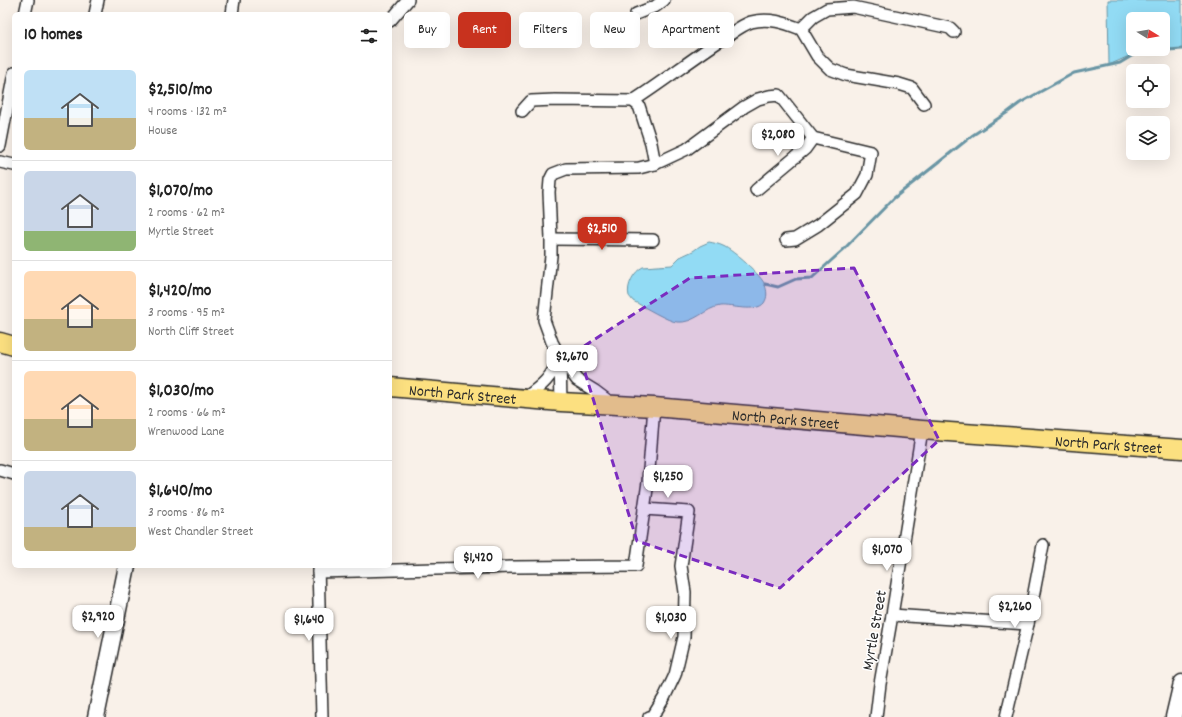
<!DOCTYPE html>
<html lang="en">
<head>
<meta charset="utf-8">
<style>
	body { margin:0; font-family:Dekko,sans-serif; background:#f6f6f6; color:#222; height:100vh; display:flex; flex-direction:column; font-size:15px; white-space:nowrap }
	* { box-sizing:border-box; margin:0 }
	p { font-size:13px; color:#767676 }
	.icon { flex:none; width:22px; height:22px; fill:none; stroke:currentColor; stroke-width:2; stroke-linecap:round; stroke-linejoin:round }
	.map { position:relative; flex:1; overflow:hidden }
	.sheet { position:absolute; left:12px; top:12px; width:380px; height:556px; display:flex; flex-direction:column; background:#fff; border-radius:6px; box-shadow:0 4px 16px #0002 }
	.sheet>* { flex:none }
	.guide { position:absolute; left:404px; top:12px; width:380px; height:36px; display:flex; gap:8px }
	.needle { width:26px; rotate:101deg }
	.tools { position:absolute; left:1126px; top:12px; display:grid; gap:8px }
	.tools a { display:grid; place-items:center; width:44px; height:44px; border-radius:6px; background:#fff; box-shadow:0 4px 16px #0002; font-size:20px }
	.price { position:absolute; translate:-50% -34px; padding:0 9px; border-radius:8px; background:#fff; color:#222; font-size:13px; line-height:26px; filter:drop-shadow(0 1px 2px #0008) }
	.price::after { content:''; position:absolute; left:50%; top:24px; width:12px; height:9px; margin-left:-6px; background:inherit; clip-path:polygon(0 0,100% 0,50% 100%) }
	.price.current { background:#c8321e; color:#fff }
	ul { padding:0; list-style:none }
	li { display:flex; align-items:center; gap:12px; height:100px; padding:0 12px }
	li+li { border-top:1px solid #e0e0e0 }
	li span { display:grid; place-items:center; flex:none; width:112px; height:80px; border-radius:6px; color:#555 }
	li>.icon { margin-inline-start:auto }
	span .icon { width:48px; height:48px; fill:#fffc; stroke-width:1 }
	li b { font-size:17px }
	h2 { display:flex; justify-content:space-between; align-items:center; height:48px; padding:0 12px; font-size:17px }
	.pill { padding:0 14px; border-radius:6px; background:#fff; box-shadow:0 4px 16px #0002; font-size:14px; line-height:36px }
	.pill.current { background:#c8321e; color:#fff }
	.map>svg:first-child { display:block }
	.water { fill:#92dbf4; stroke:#6995a4; fill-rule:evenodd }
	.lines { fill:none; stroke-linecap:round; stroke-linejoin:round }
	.stream { stroke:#6995a4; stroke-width:3 }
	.street-casing { stroke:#2b2b2b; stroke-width:14 }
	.secondary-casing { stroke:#2b2b2b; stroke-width:19 }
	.primary-casing { stroke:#2b2b2b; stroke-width:21 }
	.street { stroke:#fff; stroke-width:11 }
	.secondary { stroke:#fff; stroke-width:16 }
	.primary { stroke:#fce080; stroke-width:18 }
	.marked { fill:#7b2cbf; fill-opacity:0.2; stroke:#7b2cbf; stroke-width:3; stroke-dasharray:8 5; stroke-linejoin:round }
	.labels { text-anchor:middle; stroke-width:3; stroke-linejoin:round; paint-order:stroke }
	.street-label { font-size:16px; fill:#2b2b2b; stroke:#fff }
</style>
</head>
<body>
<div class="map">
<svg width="1182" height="717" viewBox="0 0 1182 717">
	<rect width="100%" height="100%" fill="#f9f1e9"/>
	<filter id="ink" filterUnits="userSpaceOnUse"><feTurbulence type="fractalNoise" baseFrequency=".025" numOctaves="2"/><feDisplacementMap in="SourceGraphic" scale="8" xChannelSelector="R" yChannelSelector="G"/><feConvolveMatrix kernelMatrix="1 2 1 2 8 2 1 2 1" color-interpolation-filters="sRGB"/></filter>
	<g filter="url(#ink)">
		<!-- water -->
		<g class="water">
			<path d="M1108,0H1182V49L1138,52L1109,65ZM1133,19H1163V49H1133Z"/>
			<path d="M709,242C714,243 719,244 723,246C733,250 762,276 765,285C767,291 768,297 764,303C756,313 731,305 720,306C705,308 694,324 677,322C669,322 643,306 633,301C633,301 629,296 629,296C626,286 634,271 643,267L672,265L680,257L693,251L700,246Z"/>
		</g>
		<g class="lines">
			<!-- stream -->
			<path class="stream" d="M765,284L778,287L796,279L812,278L843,250L894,198L973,135L1008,112L1020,103L1074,73L1120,63L1138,52L1182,49"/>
			<defs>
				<g id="street">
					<path d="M25,14L28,0"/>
					<path d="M95,14L98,0"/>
					<path d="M232,14L234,0"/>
					<path d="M636,14L656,6L664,0"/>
					<path d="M390,21L408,0"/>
					<path d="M801,29L813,17L827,9L853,7L950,28L954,32"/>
					<path d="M633,101C664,81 693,58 724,38C732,33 742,25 751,22C769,17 785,23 801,29L817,56L830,69L846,75L899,84L912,88L924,104"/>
					<path d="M522,111L531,101L555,100L633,101L639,106L651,143L655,164"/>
					<path d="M0,146L14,73"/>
					<path d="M0,162L14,165"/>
					<path d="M756,190L805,149L813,138"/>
					<path d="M551,239L653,240"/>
					<path d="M560,360L561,402"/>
					<path d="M525,398C543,385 551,378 560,357"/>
					<path d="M611,403L595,391L577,380L560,357L552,342L544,320L551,256V239L549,192L550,180L553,174L566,169L639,168L655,164L687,149L744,107L758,99L769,96L779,95L813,138L871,152L867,175L857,194L818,225L795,239L786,240"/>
					<path d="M0,470L14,474"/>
					<path d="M644,509L689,512L681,566L685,592L684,637L675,675L664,698L653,716L649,717"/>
					<path d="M318,566L322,717"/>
					<path d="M318,572L514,567L636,566L648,482L654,407"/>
					<path d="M892,615L1028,624"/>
					<path d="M876,717L880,684L892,615L922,430"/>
					<path d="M1006,717L1028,624L1043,545"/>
				</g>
				<g id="secondary">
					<path d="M96,717L127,566"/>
					<path d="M1174,717L1182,683"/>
				</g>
				<g id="primary">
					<path d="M0,342L14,346"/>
					<path id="s1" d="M390,387L561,402L654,407L922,430L1182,449"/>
				</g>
			</defs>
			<!-- street casing -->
			<use href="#street" class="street-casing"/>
			<!-- secondary casing -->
			<use href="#secondary" class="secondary-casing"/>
			<!-- primary casing -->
			<use href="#primary" class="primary-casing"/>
			<!-- street -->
			<use href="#street" class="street"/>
			<!-- secondary -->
			<use href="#secondary" class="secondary"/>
			<!-- primary -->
			<use href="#primary" class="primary"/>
		</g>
	</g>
	<!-- marked area -->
	<path class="marked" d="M854,268L939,440L780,588L637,541L578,350L690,278Z"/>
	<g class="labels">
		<!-- street labels -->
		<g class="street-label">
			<text dy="6" stroke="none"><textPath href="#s1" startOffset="73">North Park Street</textPath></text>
			<text dy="6" stroke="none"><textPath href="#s1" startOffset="397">North Park Street</textPath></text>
			<text dy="6" stroke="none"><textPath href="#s1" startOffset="721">North Park Street</textPath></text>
			<text transform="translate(873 630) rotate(-80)" y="6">Myrtle Street</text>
		</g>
	</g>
</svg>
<div class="tools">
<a><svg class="needle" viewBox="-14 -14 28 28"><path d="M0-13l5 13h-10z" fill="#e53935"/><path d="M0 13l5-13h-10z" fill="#767676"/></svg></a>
<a><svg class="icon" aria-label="locate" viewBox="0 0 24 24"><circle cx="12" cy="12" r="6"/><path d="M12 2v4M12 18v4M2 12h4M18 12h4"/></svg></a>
<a><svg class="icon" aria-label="layers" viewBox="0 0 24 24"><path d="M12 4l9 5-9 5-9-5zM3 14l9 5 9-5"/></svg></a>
</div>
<b class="price" style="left:778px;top:157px">$2,080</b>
<b class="price current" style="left:602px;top:251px">$2,510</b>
<b class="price" style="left:572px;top:379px">$2,670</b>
<b class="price" style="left:668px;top:499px">$1,250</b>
<b class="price" style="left:887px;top:572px">$1,070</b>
<b class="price" style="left:478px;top:580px">$1,420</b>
<b class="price" style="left:1015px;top:629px">$2,260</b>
<b class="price" style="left:98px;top:639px">$2,920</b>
<b class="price" style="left:671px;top:640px">$1,030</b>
<b class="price" style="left:309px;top:642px">$1,640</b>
<div class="guide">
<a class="pill">Buy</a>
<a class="pill current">Rent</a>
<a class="pill">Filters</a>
<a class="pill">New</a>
<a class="pill">Apartment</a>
</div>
<section class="sheet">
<h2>10 homes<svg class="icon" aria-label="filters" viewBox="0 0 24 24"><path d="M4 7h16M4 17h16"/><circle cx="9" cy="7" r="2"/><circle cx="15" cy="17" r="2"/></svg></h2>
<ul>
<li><span style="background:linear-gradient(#bfe0f5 60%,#c2b280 0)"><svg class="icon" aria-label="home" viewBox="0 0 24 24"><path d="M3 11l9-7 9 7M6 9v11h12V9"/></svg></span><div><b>$2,510/mo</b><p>4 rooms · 132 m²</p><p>House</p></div></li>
<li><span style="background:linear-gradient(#c9d6e8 75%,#8fb573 0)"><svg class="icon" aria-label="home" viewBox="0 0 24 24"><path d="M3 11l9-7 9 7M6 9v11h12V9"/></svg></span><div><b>$1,070/mo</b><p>2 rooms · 62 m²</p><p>Myrtle Street</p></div></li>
<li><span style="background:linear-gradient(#ffd9b3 60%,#c2b280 0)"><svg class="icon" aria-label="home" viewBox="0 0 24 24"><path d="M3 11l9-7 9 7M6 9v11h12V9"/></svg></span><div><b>$1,420/mo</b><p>3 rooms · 95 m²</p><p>North Cliff Street</p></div></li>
<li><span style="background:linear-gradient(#ffd9b3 60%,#c2b280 0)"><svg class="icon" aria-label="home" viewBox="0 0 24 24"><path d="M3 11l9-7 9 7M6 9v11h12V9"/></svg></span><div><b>$1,030/mo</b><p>2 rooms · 66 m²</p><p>Wrenwood Lane</p></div></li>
<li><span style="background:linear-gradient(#c9d6e8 70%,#c2b280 0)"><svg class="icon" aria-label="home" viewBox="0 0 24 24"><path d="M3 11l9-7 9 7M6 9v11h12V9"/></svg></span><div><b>$1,640/mo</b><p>3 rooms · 86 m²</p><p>West Chandler Street</p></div></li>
</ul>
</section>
</div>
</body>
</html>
